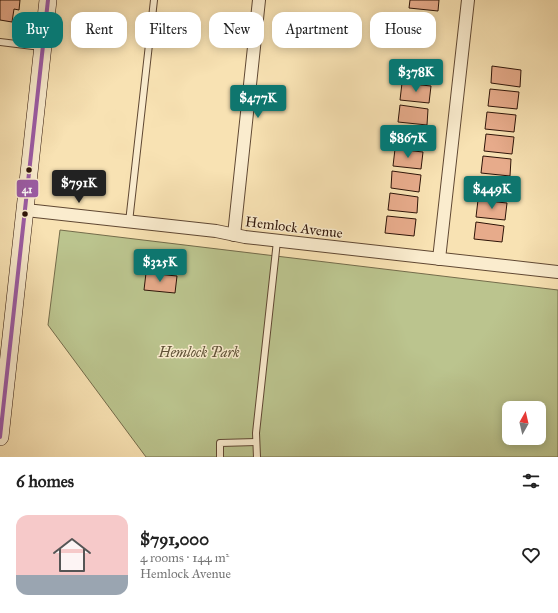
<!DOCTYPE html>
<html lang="en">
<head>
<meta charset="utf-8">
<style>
	body { margin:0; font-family:"IM FELL Great Primer",serif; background:#f2f2f2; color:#222; height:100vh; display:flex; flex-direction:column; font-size:15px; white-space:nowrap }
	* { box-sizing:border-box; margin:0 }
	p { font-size:13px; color:#767676 }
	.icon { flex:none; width:22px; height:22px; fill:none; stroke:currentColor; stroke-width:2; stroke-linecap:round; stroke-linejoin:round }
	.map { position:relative; height:457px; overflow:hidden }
	.details { display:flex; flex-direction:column; background:#fff; flex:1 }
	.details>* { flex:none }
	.top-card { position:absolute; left:12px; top:12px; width:534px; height:36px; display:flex; gap:8px }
	.needle { width:26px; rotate:8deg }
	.buttons { position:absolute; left:502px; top:401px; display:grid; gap:8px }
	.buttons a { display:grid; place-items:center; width:44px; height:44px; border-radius:8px; background:#fff; box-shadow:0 2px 10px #0003; font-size:20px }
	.price { position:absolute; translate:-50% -34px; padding:0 9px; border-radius:4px; background:#0f766e; color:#fff; font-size:13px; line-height:26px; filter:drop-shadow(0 1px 2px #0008) }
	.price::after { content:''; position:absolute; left:50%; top:24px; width:12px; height:9px; margin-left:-6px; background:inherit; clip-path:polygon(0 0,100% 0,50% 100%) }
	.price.active { background:#222; color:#fff }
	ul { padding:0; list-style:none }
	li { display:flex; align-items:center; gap:12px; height:100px; padding:0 16px }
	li+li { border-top:1px solid #e0e0e0 }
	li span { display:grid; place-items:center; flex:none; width:112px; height:80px; border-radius:12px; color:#555 }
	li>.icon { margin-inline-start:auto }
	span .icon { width:48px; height:48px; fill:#fffc; stroke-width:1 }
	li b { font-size:17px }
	h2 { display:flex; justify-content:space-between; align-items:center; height:48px; padding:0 16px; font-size:17px }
	.tag { padding:0 14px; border-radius:12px; background:#fff; box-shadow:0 2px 10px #0003; font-size:14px; line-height:36px }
	.tag.active { background:#0f766e; color:#fff }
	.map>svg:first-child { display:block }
	.green { fill:#bbc48e; stroke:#746c4b; fill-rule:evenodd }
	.building { fill:#e7ab8b; stroke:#2e1408 }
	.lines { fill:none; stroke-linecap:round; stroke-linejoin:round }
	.lane-casing { stroke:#604833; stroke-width:8 }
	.street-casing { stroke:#604833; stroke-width:14 }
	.secondary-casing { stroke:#2e1408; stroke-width:18 }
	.lane { stroke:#faecce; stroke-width:6 }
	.street { stroke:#faecce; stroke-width:12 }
	.secondary { stroke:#faecce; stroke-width:17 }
	.bus-1-casing { stroke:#faecce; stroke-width:7 }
	.bus-1 { stroke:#9b5ba5; stroke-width:4 }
	.bus-dot { fill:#2e1408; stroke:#faecce; stroke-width:1.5 }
	.labels { text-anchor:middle; stroke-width:3; stroke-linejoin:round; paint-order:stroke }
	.street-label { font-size:14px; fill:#2e1408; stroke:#faecce }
	.park-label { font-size:14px; font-style:italic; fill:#5f5237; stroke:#faecce }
	.line-badge { stroke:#faecce; stroke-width:1.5 }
	.badge-label { font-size:11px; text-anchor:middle; font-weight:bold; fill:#fff }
</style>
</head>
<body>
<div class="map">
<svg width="558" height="457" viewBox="0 0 558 457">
	<rect width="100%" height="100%" fill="#f8e2b3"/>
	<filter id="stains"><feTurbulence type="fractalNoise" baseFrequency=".005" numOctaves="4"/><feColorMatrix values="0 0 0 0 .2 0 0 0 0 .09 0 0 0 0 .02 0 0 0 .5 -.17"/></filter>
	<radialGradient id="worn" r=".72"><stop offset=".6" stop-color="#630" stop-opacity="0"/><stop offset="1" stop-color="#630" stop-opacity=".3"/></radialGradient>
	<!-- green -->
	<path class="green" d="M60,230L558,290V457H146L48,325ZM509,408H539V438H509Z"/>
	<!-- building -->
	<g class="building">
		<path d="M0,0H20L19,10L14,9L12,22L0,20Z"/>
		<path d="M410,0H439L438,11L409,8Z"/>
		<path d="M492,66L521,70L520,87L491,83Z"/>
		<path d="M402,83L431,86L429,103L400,100Z"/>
		<path d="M490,89L519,92L517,109L488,106Z"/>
		<path d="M400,105L428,109L427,125L398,122Z"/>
		<path d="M487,112L516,115L514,132L485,129Z"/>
		<path d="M397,127L426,131L424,147L395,144Z"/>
		<path d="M486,134L514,137L512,154L484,151Z"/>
		<path d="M395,149L423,152L421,169L393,166Z"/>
		<path d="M483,156L511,159L510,176L481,173Z"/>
		<path d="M392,171L421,175L419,192L391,188Z"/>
		<path d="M480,178L509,181L507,198L479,195Z"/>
		<path d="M390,193L418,197L417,213L388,210Z"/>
		<path d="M478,200L507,203L505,220L476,217Z"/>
		<path d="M387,216L416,219L414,236L385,233Z"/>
		<path d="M476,222L504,226L502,242L474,239Z"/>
		<path d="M146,273L177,276L175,293L144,290Z"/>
	</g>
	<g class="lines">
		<defs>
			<g id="lane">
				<path d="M0,42L41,47"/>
				<path d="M129,222L154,0"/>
				<path d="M220,457V443L256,442"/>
				<path d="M257,457L256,433L277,241"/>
			</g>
			<g id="street">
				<path d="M26,210L216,231L245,237L558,272"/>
				<path d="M234,235L259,0"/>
				<path d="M439,259L468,0"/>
			</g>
			<path id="secondary" d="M0,437L48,0"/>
		</defs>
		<!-- lane casing -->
		<use href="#lane" class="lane-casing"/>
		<!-- street casing -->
		<use href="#street" class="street-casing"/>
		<!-- secondary casing -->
		<use href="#secondary" class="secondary-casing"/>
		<!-- lane -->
		<use href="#lane" class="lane"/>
		<!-- street -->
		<use href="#street" class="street"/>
		<!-- secondary -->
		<use href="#secondary" class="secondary"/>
		<defs>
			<path id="bus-1" d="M0,437L48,0"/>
		</defs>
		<!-- bus-1 casing -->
		<use href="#bus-1" class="bus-1-casing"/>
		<!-- bus-1 -->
		<use href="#bus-1" class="bus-1"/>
	</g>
	<!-- markers -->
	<g class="bus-dot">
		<circle cx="29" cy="170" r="3.5"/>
		<circle cx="25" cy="214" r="3.5"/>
	</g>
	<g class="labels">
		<!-- street labels -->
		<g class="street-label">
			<text transform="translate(294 227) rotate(7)" y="5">Hemlock Avenue</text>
		</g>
		<!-- park labels -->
		<g class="park-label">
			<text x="199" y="357">Hemlock Park</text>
		</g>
	</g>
	<rect class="line-badge" x="16" y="179" width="23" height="19" rx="4" fill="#9b5ba5"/>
	<g class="badge-label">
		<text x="27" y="193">41</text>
	</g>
	<rect width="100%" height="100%" filter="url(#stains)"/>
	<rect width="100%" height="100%" fill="url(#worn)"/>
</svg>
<div class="buttons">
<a><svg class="needle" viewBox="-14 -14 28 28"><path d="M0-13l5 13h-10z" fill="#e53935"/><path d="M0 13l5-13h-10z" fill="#767676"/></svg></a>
</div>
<b class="price" style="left:416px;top:93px">$378K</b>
<b class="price" style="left:258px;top:119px">$477K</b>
<b class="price" style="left:408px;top:159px">$867K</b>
<b class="price active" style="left:79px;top:204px">$791K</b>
<b class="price" style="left:492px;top:210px">$449K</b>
<b class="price" style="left:160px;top:283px">$325K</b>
<div class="top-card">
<a class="tag active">Buy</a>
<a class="tag">Rent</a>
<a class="tag">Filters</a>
<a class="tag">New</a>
<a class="tag">Apartment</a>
<a class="tag">House</a>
</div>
</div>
<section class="details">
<h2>6 homes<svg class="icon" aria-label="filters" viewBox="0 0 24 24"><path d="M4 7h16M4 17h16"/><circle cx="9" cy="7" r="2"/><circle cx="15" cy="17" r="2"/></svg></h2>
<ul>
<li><span style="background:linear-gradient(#f6c9c9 75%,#9aa5b1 0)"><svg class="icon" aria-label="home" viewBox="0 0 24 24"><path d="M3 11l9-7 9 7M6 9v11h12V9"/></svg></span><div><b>$791,000</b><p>4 rooms · 144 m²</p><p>Hemlock Avenue</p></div><svg class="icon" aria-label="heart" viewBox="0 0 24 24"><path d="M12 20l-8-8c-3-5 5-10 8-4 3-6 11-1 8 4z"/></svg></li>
</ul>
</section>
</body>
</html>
